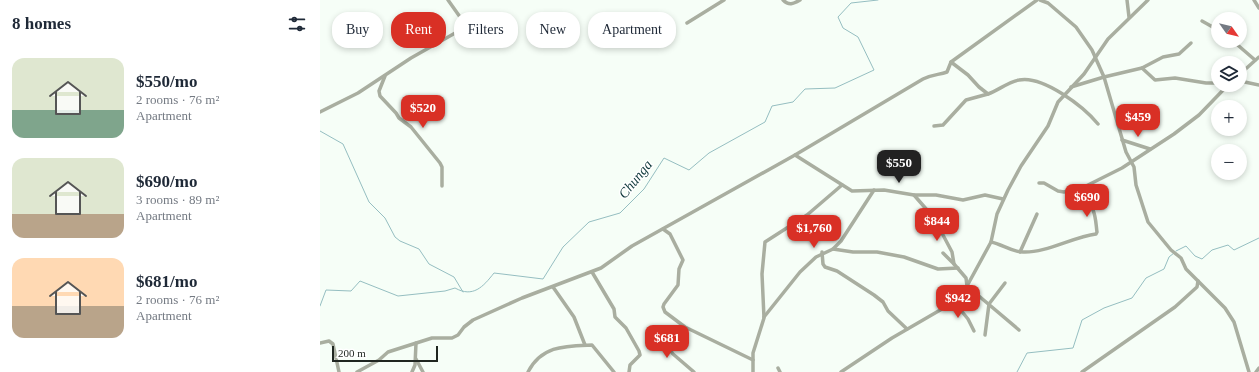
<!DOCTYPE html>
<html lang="en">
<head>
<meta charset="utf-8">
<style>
	body { margin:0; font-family:Georgia,serif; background:#f6f6f7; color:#1f2937; height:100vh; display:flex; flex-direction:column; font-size:15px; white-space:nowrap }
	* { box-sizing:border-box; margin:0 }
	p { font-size:13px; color:#747a83 }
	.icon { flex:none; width:22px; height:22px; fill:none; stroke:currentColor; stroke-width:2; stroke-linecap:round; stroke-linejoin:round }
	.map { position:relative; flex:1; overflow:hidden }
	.panel { display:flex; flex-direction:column; background:#fff; width:320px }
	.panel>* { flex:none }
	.banner { position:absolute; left:12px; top:12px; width:380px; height:36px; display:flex; gap:8px }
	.needle { width:26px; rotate:124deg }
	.fabs { position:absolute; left:891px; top:12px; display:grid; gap:8px }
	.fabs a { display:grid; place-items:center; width:36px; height:36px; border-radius:50%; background:#fff; box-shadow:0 2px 6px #0003; font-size:20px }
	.scale { position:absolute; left:12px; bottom:10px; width:106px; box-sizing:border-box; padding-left:4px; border:2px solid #1f2620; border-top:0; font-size:11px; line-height:14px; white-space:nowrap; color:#1f2620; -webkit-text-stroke:3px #fff; paint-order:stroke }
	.price { position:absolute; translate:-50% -34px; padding:0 9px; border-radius:8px; background:#d93025; color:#fff; font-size:13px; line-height:26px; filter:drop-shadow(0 1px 2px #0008) }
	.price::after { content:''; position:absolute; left:50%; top:24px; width:12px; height:9px; margin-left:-6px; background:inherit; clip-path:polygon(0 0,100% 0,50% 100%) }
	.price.active { background:#222; color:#fff }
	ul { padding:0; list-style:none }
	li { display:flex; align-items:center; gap:12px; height:100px; padding:0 12px }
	li span { display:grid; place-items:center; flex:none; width:112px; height:80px; border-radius:12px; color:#555 }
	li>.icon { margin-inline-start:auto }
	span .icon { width:48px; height:48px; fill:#fffc; stroke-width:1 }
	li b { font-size:17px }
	h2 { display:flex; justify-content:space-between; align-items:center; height:48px; padding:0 12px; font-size:17px }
	.chip { padding:0 14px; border-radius:16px; background:#fff; box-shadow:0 2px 6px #0003; font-size:14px; line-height:36px }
	.chip.active { background:#d93025; color:#fff }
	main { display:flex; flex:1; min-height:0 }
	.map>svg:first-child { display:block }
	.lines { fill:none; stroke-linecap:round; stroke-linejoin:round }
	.stream { stroke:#95bec1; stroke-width:1 }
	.minor { stroke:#a9aea0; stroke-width:3.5 }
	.labels { text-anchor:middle; stroke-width:3; stroke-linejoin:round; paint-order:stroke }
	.water-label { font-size:14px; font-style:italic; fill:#0b3538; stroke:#fff }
</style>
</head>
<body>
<main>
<section class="panel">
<h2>8 homes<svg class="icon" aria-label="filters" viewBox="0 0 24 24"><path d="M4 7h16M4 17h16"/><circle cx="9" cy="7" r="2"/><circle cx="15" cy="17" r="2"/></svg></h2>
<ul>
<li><span style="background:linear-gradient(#dfe7d0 65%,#7fa58c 0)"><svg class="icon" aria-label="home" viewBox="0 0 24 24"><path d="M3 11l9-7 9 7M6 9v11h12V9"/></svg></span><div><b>$550/mo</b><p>2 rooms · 76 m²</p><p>Apartment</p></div></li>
<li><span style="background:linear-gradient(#dfe7d0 70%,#b9a48a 0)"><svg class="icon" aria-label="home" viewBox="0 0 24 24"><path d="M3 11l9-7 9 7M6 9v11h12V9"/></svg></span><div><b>$690/mo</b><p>3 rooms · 89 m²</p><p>Apartment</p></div></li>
<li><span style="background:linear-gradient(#ffd9b3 60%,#b9a48a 0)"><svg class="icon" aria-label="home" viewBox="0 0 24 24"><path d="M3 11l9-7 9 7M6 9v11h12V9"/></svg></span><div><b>$681/mo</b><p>2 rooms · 76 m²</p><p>Apartment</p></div></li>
</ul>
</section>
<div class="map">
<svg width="939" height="372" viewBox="0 0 939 372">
	<rect width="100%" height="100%" fill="#f6fef7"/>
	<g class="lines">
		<!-- stream -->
		<g class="stream">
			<path d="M0,131L23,144L49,202L65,218L75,237L80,241L99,249L109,264L134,277L143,292"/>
			<path d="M856,251L866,246L875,256L882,259L892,250L908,245L914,250L939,238"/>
			<path d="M0,306L6,290L31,291L40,281L78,296L125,291L135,288C153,298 163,287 174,273L223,279L243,247L269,222L300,213L324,189L344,158L369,170L389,153L445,122L452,106L473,102L485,89L515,88L554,70L538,37L523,28L518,17L531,3L558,0"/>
			<path d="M697,372L707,353L753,348L762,320L784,308L812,298L826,278L844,269L849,257L854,253"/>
		</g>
		<!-- minor -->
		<g class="minor">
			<path d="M463,0C469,6 473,4 480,0"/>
			<path d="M720,0L728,3L756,27L772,50L784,77L806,152L814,167L816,185L828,222L851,250L861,258L866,269L905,308L914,322L929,372"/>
			<path d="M807,0L809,17"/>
			<path d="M934,0L939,8"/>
			<path d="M882,21L898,30"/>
			<path d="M367,23L404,0"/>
			<path d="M913,41L935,60"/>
			<path d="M631,62L648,75L659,87L668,94C679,90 688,82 699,80C723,75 764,107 778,124"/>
			<path d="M822,68L843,57L859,54L871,43"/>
			<path d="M920,74L939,57"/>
			<path d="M65,76L59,91L60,96L76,113L79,118L91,127L120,163L122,167V186"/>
			<path d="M920,81L939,85"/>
			<path d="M751,87L784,77L822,68L835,80L855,78L886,83H898"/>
			<path d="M0,112L38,93L91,58L144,28L145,24L128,0"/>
			<path d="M614,126L623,125L646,100L668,94"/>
			<path d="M802,140L830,149"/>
			<path d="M475,155L532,191L564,190L594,195H616L643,200L665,195L683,199"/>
			<path d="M719,183H724L738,191L744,192L766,186L802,168L854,134L879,115L908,85"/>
			<path d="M594,195L614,218L632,252L634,264L646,278L647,286L699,330"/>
			<path d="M343,229L350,234L363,260L359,269L358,285L344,304L343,307L345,312L365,327L433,360"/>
			<path d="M671,242C682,244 691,252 703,252C726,253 753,237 776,234L777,232C776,225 776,217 773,210C770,202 767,196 766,186"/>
			<path d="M513,249L533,252H557L584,257L618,269L638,268"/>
			<path d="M502,252L503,264L505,267L517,271L554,295L563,302L568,311L587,329"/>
			<path d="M700,252L717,214"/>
			<path d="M623,253L634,264"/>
			<path d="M272,272L294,309L295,317L306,328L319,351L320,355L310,365L309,372"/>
			<path d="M233,287L254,317L265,345"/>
			<path d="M634,302L648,319L654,331"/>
			<path d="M444,317L480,272L496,257L513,249L521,241L554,190"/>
			<path d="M336,331L353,354L374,372"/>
			<path d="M665,335L669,304L685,283"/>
			<path d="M0,343L9,341L13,344L19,372"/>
			<path d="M96,359L103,372"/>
			<path d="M458,368L460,372"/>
			<path d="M37,372L59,360L68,352L112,338H132L138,335L144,327L153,320L202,298L281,268L312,246L475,155L603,79C613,74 619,75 627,72L631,62L717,0"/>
			<path d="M92,372L95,365L96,343"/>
			<path d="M208,372C222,345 246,346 272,345L294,372"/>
			<path d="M433,372V353L444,318L442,274L445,242L487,215L522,185"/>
			<path d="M521,372L572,338L634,302L647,286L671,242L677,214L688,190L701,166L728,126L738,102L764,74L788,39L828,0"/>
			<path d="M762,372L855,307L877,287L878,281"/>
			<path d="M936,372L939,368"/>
		</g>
	</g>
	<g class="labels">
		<!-- water labels -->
		<g class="water-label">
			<text transform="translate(315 179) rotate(-51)" y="5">Chunga</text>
		</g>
	</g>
</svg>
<div class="fabs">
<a><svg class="needle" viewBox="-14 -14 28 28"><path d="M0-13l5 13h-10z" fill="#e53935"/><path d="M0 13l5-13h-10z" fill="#747a83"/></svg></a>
<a><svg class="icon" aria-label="layers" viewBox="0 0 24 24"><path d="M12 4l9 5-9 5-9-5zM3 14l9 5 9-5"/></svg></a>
<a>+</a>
<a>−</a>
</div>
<div class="scale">200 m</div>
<b class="price" style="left:103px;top:129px">$520</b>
<b class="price" style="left:818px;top:138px">$459</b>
<b class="price active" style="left:579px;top:184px">$550</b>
<b class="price" style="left:767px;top:218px">$690</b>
<b class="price" style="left:617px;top:242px">$844</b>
<b class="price" style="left:494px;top:249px">$1,760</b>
<b class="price" style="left:638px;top:319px">$942</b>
<b class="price" style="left:347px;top:359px">$681</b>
<div class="banner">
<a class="chip">Buy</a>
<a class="chip active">Rent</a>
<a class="chip">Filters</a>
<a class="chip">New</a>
<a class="chip">Apartment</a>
</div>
</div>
</main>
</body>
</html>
